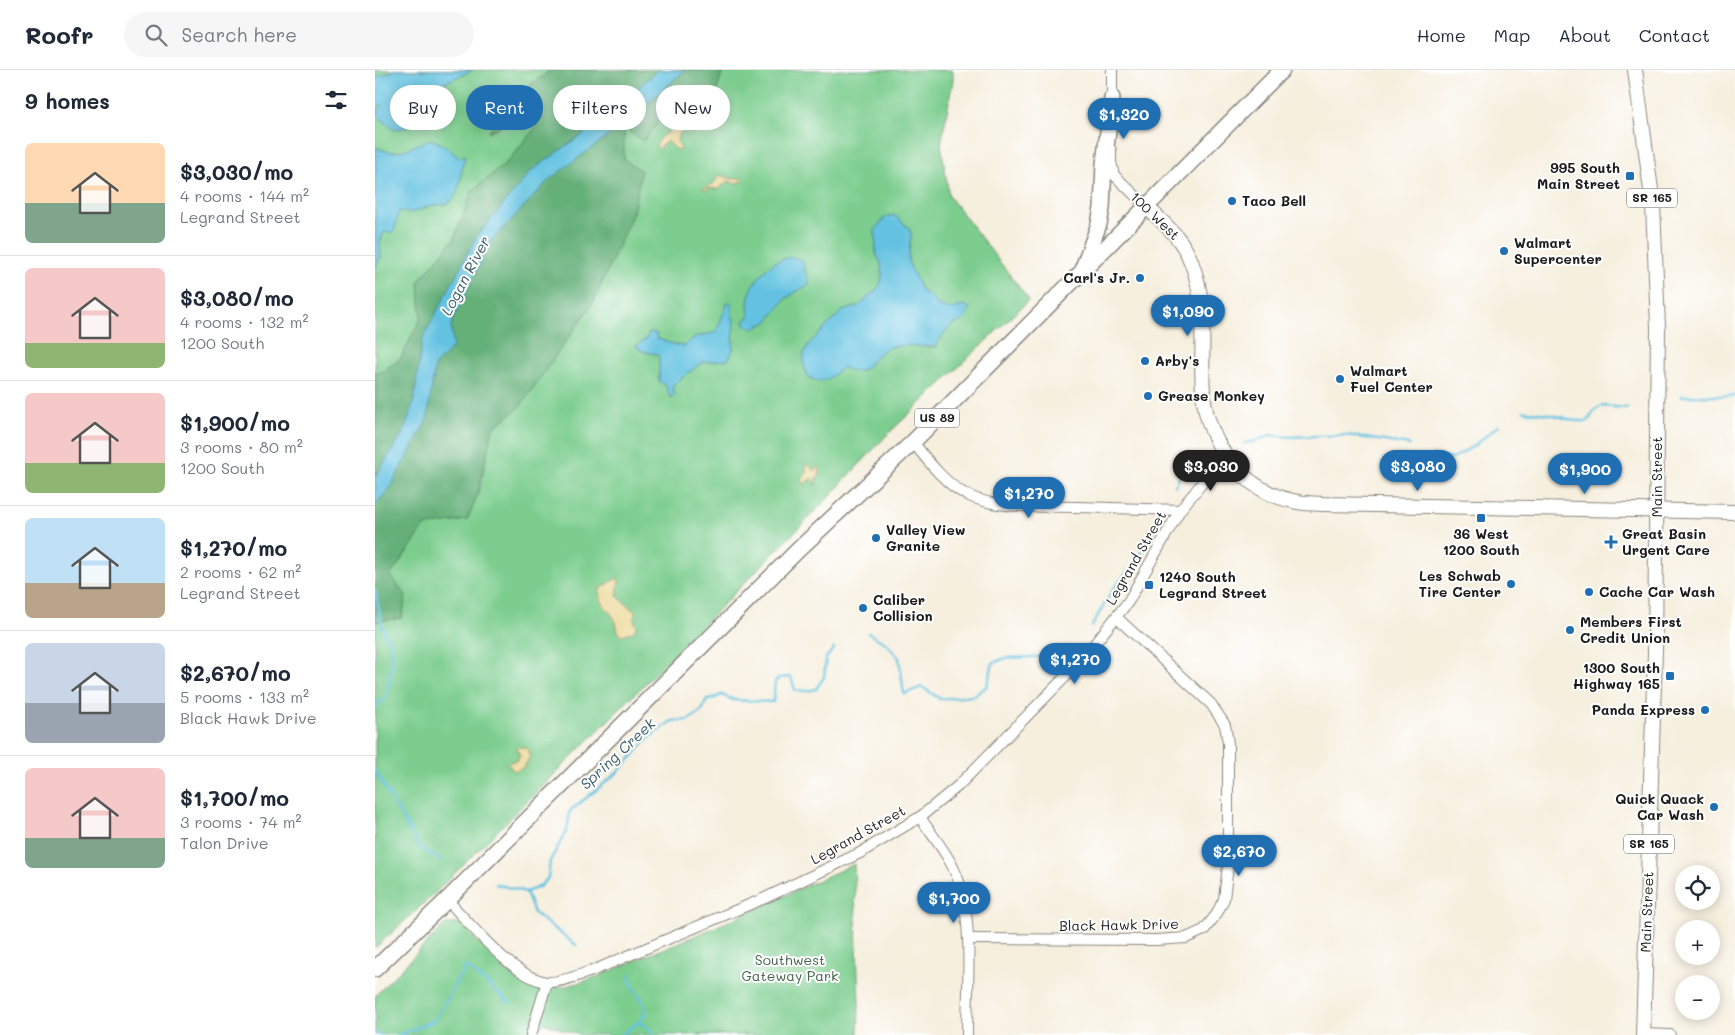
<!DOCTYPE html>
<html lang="en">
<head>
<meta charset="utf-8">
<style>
	body { margin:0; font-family:Mali,sans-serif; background:#f6f6f7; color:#1f2937; height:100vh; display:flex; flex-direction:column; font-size:19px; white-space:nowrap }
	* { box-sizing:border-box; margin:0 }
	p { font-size:16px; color:#747a83 }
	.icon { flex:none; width:28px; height:28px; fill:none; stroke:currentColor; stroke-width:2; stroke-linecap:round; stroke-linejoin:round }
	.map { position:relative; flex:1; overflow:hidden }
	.sheet { display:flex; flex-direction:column; background:#fff; width:375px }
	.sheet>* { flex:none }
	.banner { position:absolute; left:15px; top:15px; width:475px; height:45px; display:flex; gap:10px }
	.buttons { position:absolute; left:1300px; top:795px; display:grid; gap:10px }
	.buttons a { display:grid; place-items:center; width:45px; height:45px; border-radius:50%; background:#fff; box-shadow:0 2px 12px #0003; font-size:25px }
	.price { position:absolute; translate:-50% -42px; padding:0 11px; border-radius:18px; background:#1f6fb2; color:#fff; font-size:16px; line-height:32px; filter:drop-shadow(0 1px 2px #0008) }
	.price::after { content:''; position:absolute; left:50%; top:30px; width:15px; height:11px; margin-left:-8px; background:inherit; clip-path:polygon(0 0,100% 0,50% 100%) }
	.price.active { background:#222; color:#fff }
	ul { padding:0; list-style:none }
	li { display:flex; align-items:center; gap:15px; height:125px; padding:0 25px }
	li+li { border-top:1px solid #e0e1e3 }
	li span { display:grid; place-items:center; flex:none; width:140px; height:100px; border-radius:8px; color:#555 }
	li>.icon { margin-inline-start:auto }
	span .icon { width:60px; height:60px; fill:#fffc; stroke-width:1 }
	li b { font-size:21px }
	h2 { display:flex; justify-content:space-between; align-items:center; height:60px; padding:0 25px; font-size:21px }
	.chip { padding:0 18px; border-radius:22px; background:#fff; box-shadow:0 2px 12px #0003; font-size:18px; line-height:45px }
	.chip.active { background:#1f6fb2; color:#fff }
	header { display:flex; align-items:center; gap:30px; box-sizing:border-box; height:70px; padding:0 25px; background:#fff; border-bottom:1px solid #e0e1e3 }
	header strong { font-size:24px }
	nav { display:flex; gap:28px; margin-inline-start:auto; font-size:18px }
	.search { width:350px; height:45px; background:#f6f6f7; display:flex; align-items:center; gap:12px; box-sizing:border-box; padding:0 18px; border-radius:28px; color:#747a83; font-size:19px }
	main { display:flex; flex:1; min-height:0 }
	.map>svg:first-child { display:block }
	.green { fill:#7ccd8e; stroke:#4c7455 }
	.forest { fill:#65b079; stroke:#40664a }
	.sand { fill:#eeda9e; stroke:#857b5d }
	.water { fill:#63c2e1; stroke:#406f7e }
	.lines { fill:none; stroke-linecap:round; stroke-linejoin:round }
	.stream { stroke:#63c2e1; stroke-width:2.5 }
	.minor-casing { stroke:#89867d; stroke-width:12 }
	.major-casing { stroke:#89867d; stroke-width:16 }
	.highway-casing { stroke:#89867d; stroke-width:18 }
	.minor { stroke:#fff; stroke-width:10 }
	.major { stroke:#fff; stroke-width:14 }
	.highway { stroke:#fff; stroke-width:15 }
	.poi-dot { fill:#1f6fb2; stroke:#fff; stroke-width:2 }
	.labels { text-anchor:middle; stroke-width:4; stroke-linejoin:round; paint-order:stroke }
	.shield { fill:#fff; stroke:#606060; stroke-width:1 }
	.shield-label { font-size:12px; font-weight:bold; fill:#1c1c1c }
	.poi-label { font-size:14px; font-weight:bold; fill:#1c1c1c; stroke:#fff; text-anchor:start }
	.street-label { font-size:14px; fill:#1c1c1c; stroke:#fff }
	.park-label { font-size:14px; fill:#42634a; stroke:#fff }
	.water-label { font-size:15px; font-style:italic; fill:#385e6b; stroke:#fff }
</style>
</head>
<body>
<header>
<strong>Roofr</strong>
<div class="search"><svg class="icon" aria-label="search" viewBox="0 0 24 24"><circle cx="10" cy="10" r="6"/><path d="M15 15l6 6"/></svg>Search here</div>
<nav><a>Home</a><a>Map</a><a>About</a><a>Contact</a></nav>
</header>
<main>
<section class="sheet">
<h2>9 homes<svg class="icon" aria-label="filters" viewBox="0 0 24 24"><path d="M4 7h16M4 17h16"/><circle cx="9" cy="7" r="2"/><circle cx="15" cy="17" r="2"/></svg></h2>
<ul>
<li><span style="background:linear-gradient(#ffd9b3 60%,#7fa58c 0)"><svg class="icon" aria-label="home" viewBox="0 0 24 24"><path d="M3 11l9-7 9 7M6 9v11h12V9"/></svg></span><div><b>$3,030/mo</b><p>4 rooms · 144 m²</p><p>Legrand Street</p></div></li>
<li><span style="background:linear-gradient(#f6c9c9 75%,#8fb573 0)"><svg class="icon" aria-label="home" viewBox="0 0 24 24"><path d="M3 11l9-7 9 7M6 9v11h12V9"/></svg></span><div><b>$3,080/mo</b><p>4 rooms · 132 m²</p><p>1200 South</p></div></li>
<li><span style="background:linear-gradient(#f6c9c9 70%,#8fb573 0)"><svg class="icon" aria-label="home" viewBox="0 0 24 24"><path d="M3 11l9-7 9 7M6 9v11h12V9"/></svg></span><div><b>$1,900/mo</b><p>3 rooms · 80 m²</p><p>1200 South</p></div></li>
<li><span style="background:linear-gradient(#bfe0f5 65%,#b9a48a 0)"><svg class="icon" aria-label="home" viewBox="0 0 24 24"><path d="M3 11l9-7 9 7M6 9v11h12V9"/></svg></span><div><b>$1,270/mo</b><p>2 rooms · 62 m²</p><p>Legrand Street</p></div></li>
<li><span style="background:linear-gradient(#c9d6e8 60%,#9aa5b1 0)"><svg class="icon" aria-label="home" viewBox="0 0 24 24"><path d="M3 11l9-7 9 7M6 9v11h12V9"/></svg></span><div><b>$2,670/mo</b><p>5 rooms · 133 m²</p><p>Black Hawk Drive</p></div></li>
<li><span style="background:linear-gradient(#f6c9c9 70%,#7fa58c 0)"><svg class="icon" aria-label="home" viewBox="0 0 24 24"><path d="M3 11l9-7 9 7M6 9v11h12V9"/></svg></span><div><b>$1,700/mo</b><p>3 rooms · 74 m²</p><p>Talon Drive</p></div></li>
</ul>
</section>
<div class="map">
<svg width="1360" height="965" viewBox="0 0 1360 965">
	<rect width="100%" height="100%" fill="#fff"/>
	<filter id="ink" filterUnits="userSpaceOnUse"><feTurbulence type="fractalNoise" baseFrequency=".02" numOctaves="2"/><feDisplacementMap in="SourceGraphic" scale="10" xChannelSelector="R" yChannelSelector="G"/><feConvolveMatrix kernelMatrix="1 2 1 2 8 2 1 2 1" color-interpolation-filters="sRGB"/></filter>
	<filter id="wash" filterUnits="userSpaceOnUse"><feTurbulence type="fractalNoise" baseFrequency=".0096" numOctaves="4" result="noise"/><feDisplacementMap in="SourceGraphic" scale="20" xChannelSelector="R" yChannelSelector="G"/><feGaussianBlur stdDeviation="1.12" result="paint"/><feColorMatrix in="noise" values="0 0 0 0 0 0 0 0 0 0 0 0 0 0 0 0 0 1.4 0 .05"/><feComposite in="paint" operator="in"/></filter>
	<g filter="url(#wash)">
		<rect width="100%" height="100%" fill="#f6efde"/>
		<!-- green -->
		<g class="green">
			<path d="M0,0H578V10L566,74L574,126L654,230L513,364L451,430L287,597L58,825L0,878Z"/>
			<path d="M479,794L484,935L483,965H204L169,953L157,965H0V926L70,854L85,853C105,873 132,908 160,916C193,924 237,900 268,887C340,859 409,826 479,794Z"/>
		</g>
		<!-- forest -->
		<path class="forest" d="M176,0H348L338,33L319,28L289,45L268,71L249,58V89L266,101L258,143L218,233L144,338L118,358L103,424L92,450L50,456L15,506L31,525L27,548L0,552V302L5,303L25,289L46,248L44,211L79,169L97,121L132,92L162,56L152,42L114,62L140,26Z"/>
		<!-- sand -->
		<g class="sand">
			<path d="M316,37L320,39L318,47L321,52L327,55L326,59L320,62L309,60L305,63L302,71L306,79L303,81L292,71L283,79L281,77C283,69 286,66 293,63L294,53L298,49L305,52L309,50L311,42Z"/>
			<path d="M344,105L357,109L367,108L368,111L360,113L353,111L343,119L333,118L330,121L328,119L339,113Z"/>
			<path d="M431,393L438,400H441L443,395L445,397L444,406L440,409L441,416L436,408L431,413L427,414V409L431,404Z"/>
			<path d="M242,508L244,511L242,526L260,542L259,552L262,556L257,563H253L248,565L244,564C242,559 242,553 239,548C234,540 222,531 225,519Z"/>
			<path d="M145,677L153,678L155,686L149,697L139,701L133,694L135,692L143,690L145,684L141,679Z"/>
		</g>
		<!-- water -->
		<g class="water">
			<path d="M18,0H98L67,14L52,27L39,52L32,57L19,60L3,46V40L7,36L0,32V7L12,4Z"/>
			<path d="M283,0H310L249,54L175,109L116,171L76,254L78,277L60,295L52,350L15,418L0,435V407L29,362L39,330L47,270L101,167L156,101L225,52Z"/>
			<path d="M56,69L72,77L84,88L90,85L91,86C84,100 88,124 73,133C67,136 60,134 54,136C42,141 36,145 24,141L19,161L15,163L9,162C4,170 5,178 6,187L0,198V78C6,78 10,82 16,82C30,82 43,74 56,69Z"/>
			<path d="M519,145L534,158L536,165L533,191L547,222L556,226L562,235L577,239L590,235L595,239L588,251C573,254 568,264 560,277C546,277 530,274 517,277C495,281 494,313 468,297L455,308L444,312L433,307L428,294L429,283L434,274L467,241L484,236L505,216L507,206L506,193L501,184L500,160L510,147Z"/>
			<path d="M417,187L427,190C428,199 433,205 434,214L410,229L392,252L380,258L371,256L369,251L374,247C374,241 373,237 373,232C375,215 388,200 402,191C406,189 412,188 417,187Z"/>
			<path d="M353,232L357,235V247L359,248L358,280L353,290L328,292L310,305L297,317L300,324L296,328L291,316L284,311V288L282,284C274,283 266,282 261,276L272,268L274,262L281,263L283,269C292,271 300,276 309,276L320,267L341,262Z"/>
		</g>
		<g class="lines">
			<!-- stream -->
			<g class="stream">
				<path d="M1306,326H1360"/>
				<path d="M1149,341L1174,344L1201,351H1213L1220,340L1227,336L1253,338"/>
				<path d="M869,373L881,371L896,365L915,367L971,365L1035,375"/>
				<path d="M1059,385L1077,389L1100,375L1124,355"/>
				<path d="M800,416L808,400L822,389"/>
				<path d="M0,519L7,557L15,574L17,592L12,626L0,637"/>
				<path d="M717,556L738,519L762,491L778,460"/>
				<path d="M493,563L512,574L524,588L529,624L547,617L565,629L599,626L612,616L618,593L630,588L687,586L696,579"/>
				<path d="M0,701L45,778L67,791"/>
				<path d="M121,814L151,822L164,817L173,808L175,791L192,760L195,741L242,703L277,665L297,651L313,650L327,641L331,631L347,625L359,630L398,632L400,612L404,608L416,607L420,620L431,621L441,619L449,607L451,588L459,578"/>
				<path d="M151,822L159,843L201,875"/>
				<path d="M254,905L258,918L267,930L271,942L264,952L276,961L278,965"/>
				<path d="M0,963L6,965"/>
				<path d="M24,965L60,950L91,896L135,933"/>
				<path d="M246,965L264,952"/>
			</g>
		</g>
	</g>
	<g filter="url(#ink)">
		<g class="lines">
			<defs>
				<g id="minor">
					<path d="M737,33V0"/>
					<path d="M736,80V92L739,105L771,136"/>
					<path d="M538,372C553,391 570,414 592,425C622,440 669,436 702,437C736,438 770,439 805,440"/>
					<path d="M545,747C558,767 575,786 583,809C599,853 592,918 592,965"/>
					<path d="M72,830C96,854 138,908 172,912C185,913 204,905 217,901L390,828L485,783L545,747L583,716L705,592L753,532L805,440L828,412L854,392"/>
					<path d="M593,869L782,870L811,868L829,860L841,845L849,829L853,796V673L850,655L836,634L741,547"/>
					<path d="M1268,964L1295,965"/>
					<path d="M156,965L172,912"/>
				</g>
				<g id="major">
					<path d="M1260,0L1278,135L1283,257L1280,582L1268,965"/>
					<path d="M771,136C790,155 808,168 817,194C833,236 825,279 828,322C832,373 867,420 918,431C928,434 938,433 948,434L1360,442"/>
				</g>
				<g id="highway">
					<path d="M709,195L724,154L727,138L729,94L737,28"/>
					<path d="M0,899L72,830L423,480L538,372L907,0"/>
				</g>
			</defs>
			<!-- minor casing -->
			<use href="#minor" class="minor-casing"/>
			<!-- major casing -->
			<use href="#major" class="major-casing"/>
			<!-- highway casing -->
			<use href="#highway" class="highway-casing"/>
			<!-- minor -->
			<use href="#minor" class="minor"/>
			<!-- major -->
			<use href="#major" class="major"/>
			<!-- highway -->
			<use href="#highway" class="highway"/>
		</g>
	</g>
	<!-- markers -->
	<g class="poi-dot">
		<rect x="1250" y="101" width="10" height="10" rx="2.5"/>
		<circle cx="857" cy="131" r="5"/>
		<circle cx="1129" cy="181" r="5"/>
		<circle cx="765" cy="208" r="5"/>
		<circle cx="770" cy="291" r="5"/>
		<circle cx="965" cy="309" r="5"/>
		<circle cx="773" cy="326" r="5"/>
		<rect x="1101" y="443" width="10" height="10" rx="2.5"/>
		<circle cx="501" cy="468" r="5"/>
		<path d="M1233.5 464.5h5v5h5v5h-5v5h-5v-5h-5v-5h5z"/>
		<circle cx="1136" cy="514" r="5"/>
		<rect x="769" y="510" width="10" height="10" rx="2.5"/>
		<circle cx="1214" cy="522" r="5"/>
		<circle cx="488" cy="538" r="5"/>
		<circle cx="1195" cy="560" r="5"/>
		<rect x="1290" y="601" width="10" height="10" rx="2.5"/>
		<circle cx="1330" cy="640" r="5"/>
		<circle cx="1339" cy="737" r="5"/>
	</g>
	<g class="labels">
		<!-- shield labels -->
		<g class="shield">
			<rect x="1252" y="118.5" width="50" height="19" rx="4"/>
			<rect x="539.5" y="338.5" width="45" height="19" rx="4"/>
			<rect x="1249" y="764.5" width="50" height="19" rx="4"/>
		</g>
		<g class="shield-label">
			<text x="1277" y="132">SR 165</text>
			<text x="562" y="352">US 89</text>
			<text x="1274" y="778">SR 165</text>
		</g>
		<!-- poi labels -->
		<g class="poi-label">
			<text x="1245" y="103" text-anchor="end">995 South<tspan x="1245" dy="16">Main Street</tspan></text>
			<text x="867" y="136">Taco Bell</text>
			<text x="1139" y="178">Walmart<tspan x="1139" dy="16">Supercenter</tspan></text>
			<text x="755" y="213" text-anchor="end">Carl's Jr.</text>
			<text x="780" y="296">Arby's</text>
			<text x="975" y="306">Walmart<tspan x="975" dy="16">Fuel Center</tspan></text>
			<text x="783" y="331">Grease Monkey</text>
			<text x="511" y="465">Valley View<tspan x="511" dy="16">Granite</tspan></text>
			<text x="1106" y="469" text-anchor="middle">36 West<tspan x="1106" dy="16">1200 South</tspan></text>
			<text x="1247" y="469">Great Basin<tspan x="1247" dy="16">Urgent Care</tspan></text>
			<text x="1126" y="511" text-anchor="end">Les Schwab<tspan x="1126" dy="16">Tire Center</tspan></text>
			<text x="784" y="512">1240 South<tspan x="784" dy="16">Legrand Street</tspan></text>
			<text x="1224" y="527">Cache Car Wash</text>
			<text x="498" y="535">Caliber<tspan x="498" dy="16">Collision</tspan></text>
			<text x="1205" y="557">Members First<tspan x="1205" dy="16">Credit Union</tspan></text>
			<text x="1285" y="603" text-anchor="end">1300 South<tspan x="1285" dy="16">Highway 165</tspan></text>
			<text x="1320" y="645" text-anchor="end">Panda Express</text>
			<text x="1329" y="734" text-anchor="end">Quick Quack<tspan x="1329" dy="16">Car Wash</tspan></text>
		</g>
		<!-- street labels -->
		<g class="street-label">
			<text transform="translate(780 146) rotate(44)" y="5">100 West</text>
			<text transform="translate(1282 407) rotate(-90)" y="5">Main Street</text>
			<text transform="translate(761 488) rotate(-60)" y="5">Legrand Street</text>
			<text transform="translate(483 765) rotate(-29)" y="5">Legrand Street</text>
			<text transform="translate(1272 842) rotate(-88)" y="5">Main Street</text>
			<text transform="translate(744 855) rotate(-1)" y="5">Black Hawk Drive</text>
		</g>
		<!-- park labels -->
		<g class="park-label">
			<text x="415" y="895">Southwest<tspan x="415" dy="16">Gateway Park</tspan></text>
		</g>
		<!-- water labels -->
		<g class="water-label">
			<text transform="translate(91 206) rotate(-62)" y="5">Logan River</text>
			<text transform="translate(243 684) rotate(-43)" y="5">Spring Creek</text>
		</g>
	</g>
</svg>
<div class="buttons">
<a><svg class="icon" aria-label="locate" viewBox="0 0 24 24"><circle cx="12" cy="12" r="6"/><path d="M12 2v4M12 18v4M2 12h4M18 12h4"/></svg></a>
<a>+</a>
<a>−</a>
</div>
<b class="price" style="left:749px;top:70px">$1,320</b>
<b class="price" style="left:813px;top:267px">$1,090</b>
<b class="price active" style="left:836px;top:422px">$3,030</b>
<b class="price" style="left:1043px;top:422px">$3,080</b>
<b class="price" style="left:1210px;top:425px">$1,900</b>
<b class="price" style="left:654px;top:449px">$1,270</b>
<b class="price" style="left:700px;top:615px">$1,270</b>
<b class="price" style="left:864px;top:807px">$2,670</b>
<b class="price" style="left:579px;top:854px">$1,700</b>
<div class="banner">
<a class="chip">Buy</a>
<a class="chip active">Rent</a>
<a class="chip">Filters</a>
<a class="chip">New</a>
</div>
</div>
</main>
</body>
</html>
